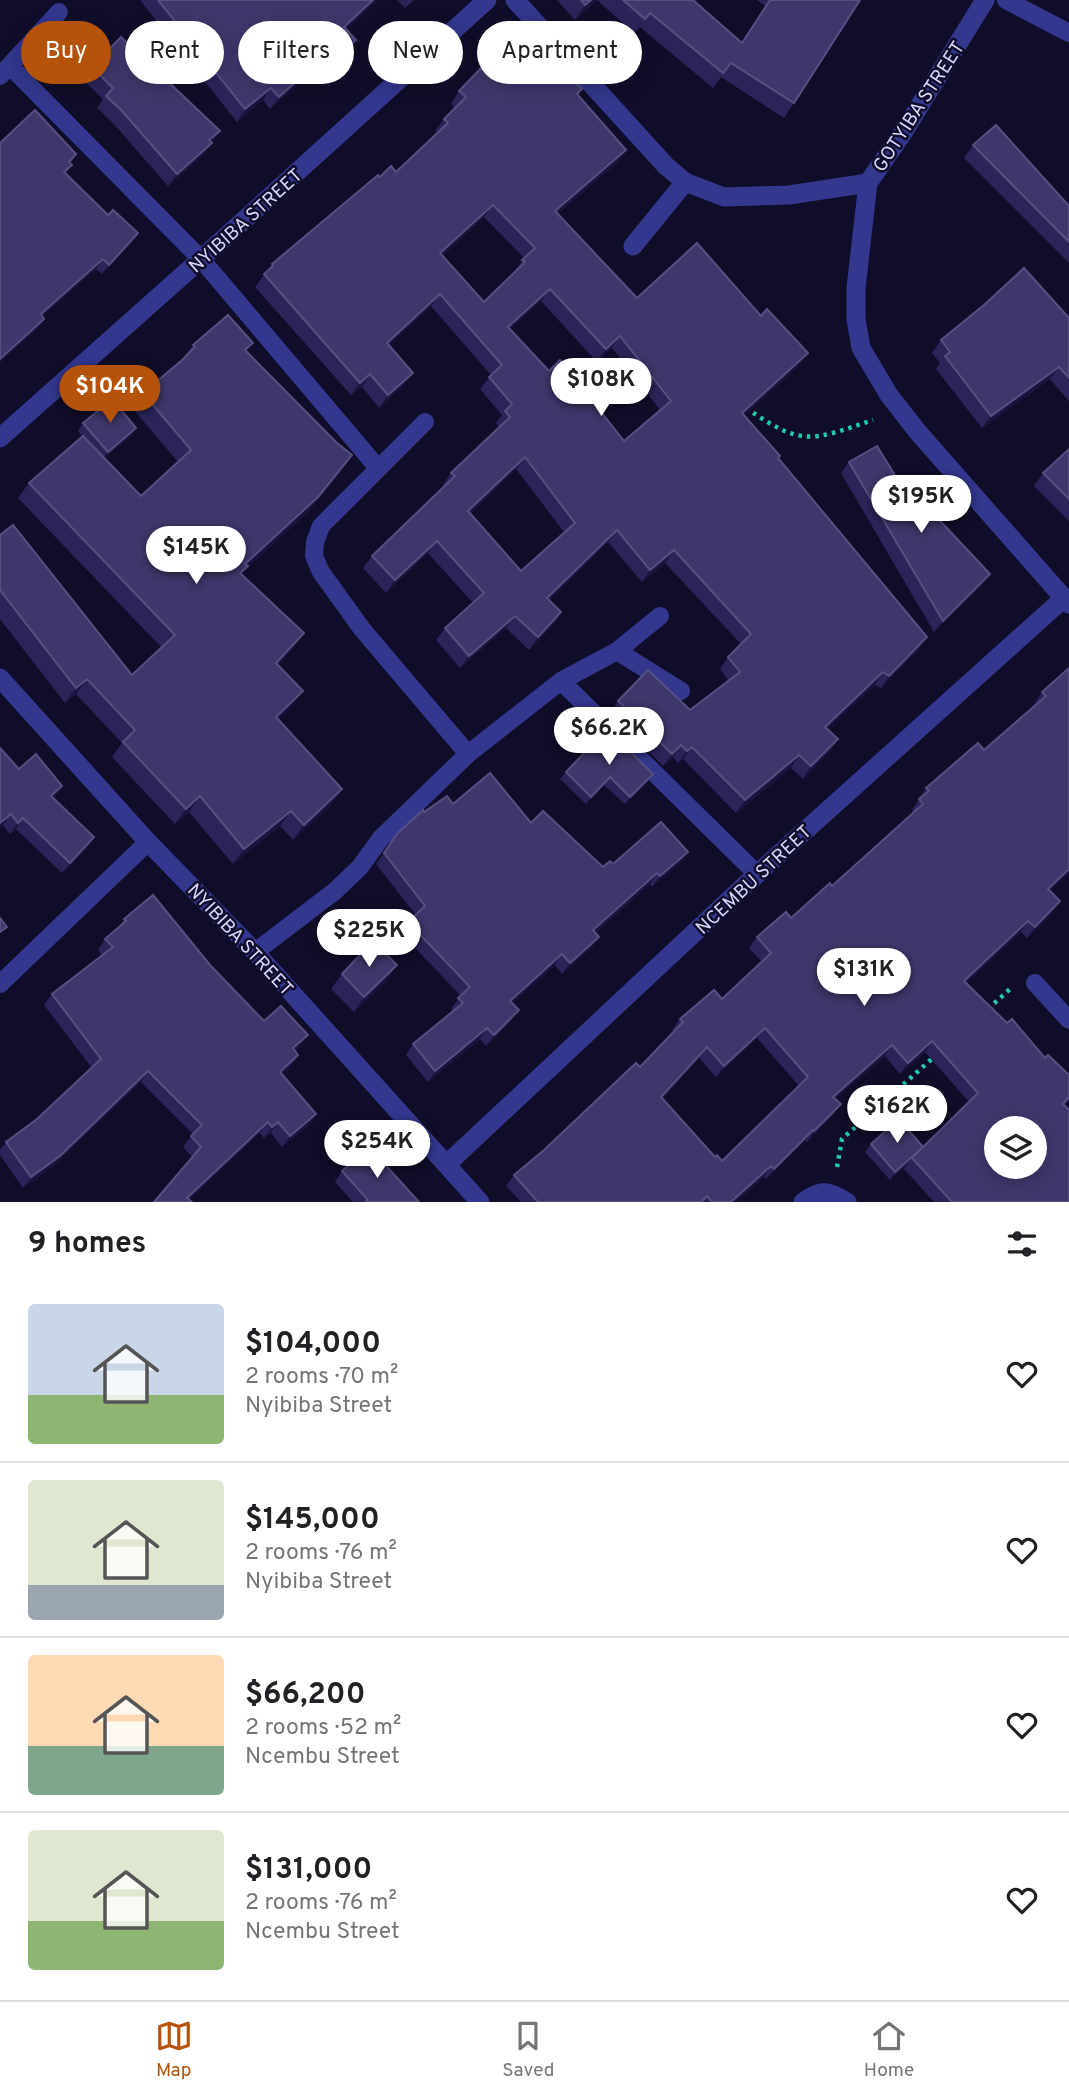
<!DOCTYPE html>
<html lang="en">
<head>
<meta charset="utf-8">
<style>
	body { margin:0; font-family:Overpass,sans-serif; background:#f6f6f6; color:#202124; height:100vh; display:flex; flex-direction:column; font-size:26px; white-space:nowrap }
	* { box-sizing:border-box; margin:0 }
	p { font-size:23px; color:#757577 }
	.icon { flex:none; width:38px; height:38px; fill:none; stroke:currentColor; stroke-width:2; stroke-linecap:round; stroke-linejoin:round }
	.map { position:relative; height:1202px; overflow:hidden }
	.panel { display:flex; flex-direction:column; background:#fff; flex:1 }
	.panel>* { flex:none }
	.top-card { position:absolute; left:21px; top:21px; width:700px; height:63px; display:flex; gap:14px }
	.fabs { position:absolute; left:984px; top:1116px; display:grid; gap:14px }
	.fabs a { display:grid; place-items:center; width:63px; height:63px; border-radius:50%; background:#fff; box-shadow:0 4px 18px #0003; font-size:35px }
	.price { position:absolute; translate:-50% -60px; padding:0 16px; border-radius:24px; background:#fff; color:#222; font-size:23px; line-height:46px; filter:drop-shadow(0 2px 4px #0008) }
	.price::after { content:''; position:absolute; left:50%; top:42px; width:21px; height:16px; margin-left:-10px; background:inherit; clip-path:polygon(0 0,100% 0,50% 100%) }
	.price.on { background:#b45309; color:#fff }
	ul { padding:0; list-style:none }
	li { display:flex; align-items:center; gap:21px; height:175px; padding:0 28px }
	li+li { border-top:2px solid #e0e0e0 }
	li span { display:grid; place-items:center; flex:none; width:196px; height:140px; border-radius:7px; color:#555 }
	li>.icon { margin-inline-start:auto }
	span .icon { width:84px; height:84px; fill:#fffc; stroke-width:1 }
	li b { font-size:30px }
	h2 { display:flex; justify-content:space-between; align-items:center; height:84px; padding:0 28px; font-size:30px }
	.pill { padding:0 24px; border-radius:32px; background:#fff; box-shadow:0 4px 18px #0003; font-size:24px; line-height:63px }
	.pill.on { background:#b45309; color:#fff }
	.tabs { display:flex; justify-content:space-around; align-items:center; height:98px; border-top:2px solid #e0e0e0; background:#fff; font-size:19px; color:#757577 }
	.tabs a { display:grid; justify-items:center; gap:4px }
	.tabs .on { color:#b45309 }
	.map>svg:first-child { display:block }
	.lines { fill:none; stroke-linecap:round; stroke-linejoin:round }
	.path { stroke:#22c7b0; stroke-width:4.5; stroke-dasharray:3.5 5; stroke-linecap:butt }
	.service { stroke:#33378e; stroke-width:18 }
	.minor { stroke:#33378e; stroke-width:19 }
	.wall { fill:#2b2459; fill-rule:evenodd }
	.shaded-wall { fill:#18133f }
	.building { fill:#3e376b; stroke:#565082; stroke-width:2; fill-rule:evenodd }
	.labels { text-anchor:middle; stroke-width:5; stroke-linejoin:round; paint-order:stroke }
	.street-label { font-size:19px; fill:#d8d6ff; stroke:#100d2a }
</style>
</head>
<body>
<div class="map">
<svg width="1069" height="1202" viewBox="0 0 1069 1202">
	<rect width="100%" height="100%" fill="#100d2a"/>
	<g class="lines">
		<!-- path -->
		<g class="path">
			<path d="M746,408C803,447 810,441 873,420"/>
			<path d="M988,1009L1010,989"/>
			<path d="M837,1167L842,1139L934,1057"/>
		</g>
		<!-- service -->
		<g class="service">
			<path d="M1006,0L1069,33"/>
			<path d="M10,66L201,259L378,468"/>
			<path d="M0,76L59,12"/>
			<path d="M425,422L321,526L315,542L314,556L321,572L362,629L468,754"/>
			<path d="M617,651L681,691"/>
			<path d="M561,681L757,874"/>
			<path d="M255,952L335,891L360,867L381,838L468,754L561,681L617,651L660,616"/>
			<path d="M1035,983L1069,1020"/>
			<path d="M0,984L148,842"/>
		</g>
		<!-- minor -->
		<g class="minor">
			<path d="M515,0L666,166L685,182L724,197L789,195L868,183"/>
			<path d="M985,0L904,131L868,183L856,288V319L861,348L889,395L917,431L1069,604"/>
			<path d="M633,246L685,182"/>
			<path d="M0,438L201,259L487,0"/>
			<path d="M0,678L148,842L255,952L480,1202"/>
			<path d="M447,1164L757,874L1064,598"/>
			<path d="M803,1202C822,1189 828,1190 847,1202"/>
		</g>
	</g>
	<!-- wall -->
	<g class="wall">
		<path d="M140,0H378L346,30L356,40L347,52L321,76L315,69L270,109L263,100L237,122Z"/>
		<path d="M397,0H414L405,8Z"/>
		<path d="M557,0H693L742,42L765,6L757,0H860L784,118L721,77L713,88L640,27L634,33L597,0L575,20Z"/>
		<path d="M520,49L551,70L582,89L578,94L626,150L618,162L557,214L637,298L799,366L744,415L778,458L919,649L881,688L875,685L827,729L838,739L829,752L803,779L791,768L736,813L683,759L678,763L673,757L663,766L610,713L618,701L690,710L729,681L720,669L728,657L741,644L665,563L642,582L608,542L549,600L561,612L553,625L529,650L506,628L460,668L436,640L445,628L473,603L428,553L386,593L363,568L372,556L444,486L443,485L451,473L499,427L496,423L502,415L480,389L491,375L431,306L389,345L404,385L379,408L362,387L351,395L255,287L272,264L380,177L396,172L438,133L435,131L444,119L455,108L451,104L459,91ZM484,217L524,258L514,273L484,302L442,256ZM541,301L597,362L612,348L660,410L624,441L549,371L510,329ZM516,469L564,532L521,571L470,514Z"/>
		<path d="M92,67L220,131L203,155L168,186L113,123L97,108L103,99L83,80Z"/>
		<path d="M0,143L70,163L72,165L66,173L131,243L102,274L96,269L42,316L38,328Z"/>
		<path d="M973,145L1069,206V263L964,158Z"/>
		<path d="M1069,318V401L1050,379L982,428L936,369L940,363L932,353L941,340Z"/>
		<path d="M193,345L247,352L342,470L308,512L247,568L242,575L304,633L293,648L278,665L292,706L278,720L342,789L331,805L293,840L280,826L233,864L189,812L175,824L112,757L122,743L76,694L65,703L0,619V535L132,675L161,647L18,498L29,483L82,436L78,431L83,423L136,428L131,436L104,458L141,496L178,462L132,408L143,393L181,361Z"/>
		<path d="M1069,449V521L1034,486L1043,473Z"/>
		<path d="M849,462L901,485L930,510L982,585L934,632L841,473Z"/>
		<path d="M1069,668L1050,891L1053,912L1027,938L1021,932L966,983L1045,1058L1069,1075V1100L1064,1105L1069,1202H934L904,1169L907,1164L890,1180L865,1152L871,1144L923,1147L969,1102L925,1052L900,1074L885,1056L835,1099L833,1115L807,1142L805,1141L766,1179L764,1177L736,1202H521L506,1186L514,1175L640,1067L674,1031L672,1030L680,1019L722,999L762,962L749,948L757,937L791,918L832,886L914,812L912,810L926,788L984,750L1036,705L1035,703L1042,692ZM757,1038L799,1086L722,1161L715,1157L662,1099L699,1058L716,1077Z"/>
		<path d="M19,769L62,786L54,798L87,848L62,873L16,829L10,834L3,825Z"/>
		<path d="M566,772L653,774L647,782L625,804L604,785L586,804L560,779Z"/>
		<path d="M453,804L531,823L603,867L688,852L680,863L652,887L650,884L595,933L599,937L591,948L562,974L555,965L512,1003L511,1021L486,1046L480,1039L428,1082L406,1055L413,1044L453,1011L451,1009L461,996L401,933L408,922L416,915L376,864L397,834L424,812Z"/>
		<path d="M124,919L210,965L264,1021L300,1046L295,1051L298,1055L291,1066L282,1074L316,1114L309,1125L282,1147L271,1133L264,1138L260,1133L154,1202L192,1157L183,1147L193,1134L141,1082L52,1167L23,1188L0,1155V1150L6,1142L37,1119L92,1068L44,1005L52,994L102,955L98,950L105,939L119,927Z"/>
		<path d="M397,965L387,980L354,1012L331,989L342,974Z"/>
		<path d="M342,1171L419,1202H353L335,1182Z"/>
	</g>
	<!-- shaded-wall -->
	<g class="shaded-wall">
		<path d="M373,0H378L335,40L344,27Z"/>
		<path d="M591,0H597L575,20L585,5Z"/>
		<path d="M356,40L347,52L321,76L330,64Z"/>
		<path d="M323,57L315,69L270,109L279,97Z"/>
		<path d="M271,88L263,100L237,122L245,109Z"/>
		<path d="M220,131L211,143L209,140Z"/>
		<path d="M212,143L203,155L168,186L177,174Z"/>
		<path d="M626,150L618,162L546,223L555,211Z"/>
		<path d="M493,205L484,217L431,266L440,253Z"/>
		<path d="M138,233L131,243L102,274L109,265Z"/>
		<path d="M103,259L96,269L34,324L41,314Z"/>
		<path d="M550,289L541,301L499,339L508,327Z"/>
		<path d="M440,294L431,306L378,355L387,343Z"/>
		<path d="M44,319L38,328L0,363V359Z"/>
		<path d="M620,336L612,348L597,362L606,349Z"/>
		<path d="M808,353L799,366L734,425L742,413Z"/>
		<path d="M1059,367L1050,379L982,428L991,416Z"/>
		<path d="M413,373L404,385L379,408L388,395Z"/>
		<path d="M370,374L362,387L351,395L360,383Z"/>
		<path d="M136,428L131,436L102,460L108,452Z"/>
		<path d="M352,455L342,470L308,512L247,568L237,582L245,564Z"/>
		<path d="M525,457L516,469L459,524L468,511Z"/>
		<path d="M617,530L608,542L538,610L547,598Z"/>
		<path d="M437,541L428,553L386,593L395,580Z"/>
		<path d="M674,550L665,563L642,582L650,570Z"/>
		<path d="M990,574L982,585L934,632L943,621Z"/>
		<path d="M561,612L553,625L529,650L538,637Z"/>
		<path d="M515,616L506,628L460,668L469,656Z"/>
		<path d="M304,633L293,648L266,678L276,663Z"/>
		<path d="M927,637L919,649L881,688L889,676Z"/>
		<path d="M883,672L875,685L816,740L825,727Z"/>
		<path d="M87,679L76,694L65,703L76,688Z"/>
		<path d="M303,691L292,706L266,733L276,717Z"/>
		<path d="M838,739L829,752L803,779L811,766Z"/>
		<path d="M681,745L673,757L663,766L672,754Z"/>
		<path d="M692,747L683,759L678,763L687,751Z"/>
		<path d="M799,755L791,768L736,813L745,800Z"/>
		<path d="M653,774L647,782L625,804L630,797Z"/>
		<path d="M610,777L604,785L586,804L591,797Z"/>
		<path d="M62,786L55,797L43,806L51,796Z"/>
		<path d="M342,789L331,805L293,840L304,825Z"/>
		<path d="M200,796L189,812L175,824L186,809Z"/>
		<path d="M291,811L280,826L233,864L244,849Z"/>
		<path d="M11,814L3,825L0,828V823Z"/>
		<path d="M23,818L16,829L10,834L18,823Z"/>
		<path d="M94,837L87,848L62,873L70,863Z"/>
		<path d="M688,852L680,863L652,887L660,876Z"/>
		<path d="M1069,869V872L1041,900L1048,889Z"/>
		<path d="M657,873L650,884L585,941L593,930Z"/>
		<path d="M1060,901L1053,912L1027,938L1035,927Z"/>
		<path d="M1028,921L1021,932L957,992L964,981Z"/>
		<path d="M599,937L591,948L562,974L570,963Z"/>
		<path d="M562,954L555,965L502,1012L510,1001Z"/>
		<path d="M397,965L387,980L354,1012L364,997Z"/>
		<path d="M519,1010L511,1021L486,1046L494,1035Z"/>
		<path d="M487,1028L480,1039L428,1082L435,1071Z"/>
		<path d="M765,1028L757,1038L716,1077L724,1066Z"/>
		<path d="M308,1035L300,1046L285,1059L293,1048Z"/>
		<path d="M932,1041L925,1052L900,1074L908,1063Z"/>
		<path d="M892,1045L885,1056L825,1107L833,1097Z"/>
		<path d="M707,1047L699,1058L653,1108L661,1097Z"/>
		<path d="M298,1055L291,1066L273,1083L280,1072Z"/>
		<path d="M148,1071L141,1082L52,1167L23,1188L31,1177Z"/>
		<path d="M841,1104L833,1115L807,1142L814,1131Z"/>
		<path d="M316,1114L309,1125L282,1147L290,1136Z"/>
		<path d="M268,1122L260,1133L187,1202V1198Z"/>
		<path d="M278,1122L271,1133L264,1138L272,1127Z"/>
		<path d="M813,1130L805,1141L766,1179L774,1169Z"/>
		<path d="M923,1147L912,1158L907,1164L890,1180L895,1172Z"/>
		<path d="M771,1166L764,1177L736,1202H731Z"/>
	</g>
	<!-- building -->
	<g class="building">
		<path d="M158,0H373L344,27L356,40L330,64L323,57L279,97L271,88L245,109Z"/>
		<path d="M581,0H591L585,5Z"/>
		<path d="M623,0H693L742,43L770,0H860L794,103L731,63L723,73L650,13L645,19Z"/>
		<path d="M121,37L220,131L209,140L212,143L177,174L122,111L106,96L113,88L92,67Z"/>
		<path d="M509,39L520,49L524,44L551,70L557,64L582,89L577,94L626,150L555,211L637,298L697,243L761,316L767,309L808,353L742,413L780,456L778,458L927,637L889,676L883,672L825,727L838,739L811,766L799,755L745,800L692,747L687,751L681,745L672,754L618,701L648,670L690,710L740,672L728,657L751,634L674,550L650,570L617,530L547,598L561,612L538,637L515,616L469,656L445,628L484,593L437,541L395,580L372,556L455,476L451,473L510,417L505,411L512,404L489,377L502,365L440,294L387,343L413,373L388,395L370,374L360,383L264,274L273,266L272,264L378,175L380,177L391,166L396,172L448,123L444,119L466,97L459,91ZM493,205L535,248L522,260L525,262L484,302L440,253ZM550,289L606,349L620,336L671,401L624,441L560,360L549,371L508,327ZM525,457L575,523L521,571L468,511Z"/>
		<path d="M35,110L76,154L69,162L72,165L64,172L108,215L113,210L138,233L109,265L103,259L41,314L44,319L0,359V143Z"/>
		<path d="M996,125L1069,206V242L973,145Z"/>
		<path d="M1024,268L1069,318V378L1059,367L991,416L945,356L950,352L941,340L984,305Z"/>
		<path d="M228,315L253,343L245,350L337,443L352,455L318,497L245,564L248,566L240,573L304,633L276,663L303,691L276,717L342,789L304,825L291,811L244,849L200,796L186,809L123,742L135,730L87,679L76,688L0,590V535L13,525L132,675L175,635L29,483L83,436L141,496L191,450L143,393L181,361L195,347L193,345Z"/>
		<path d="M112,399L136,428L108,452L83,423Z"/>
		<path d="M877,446L901,485L908,479L932,507L929,509L990,574L943,621L849,462Z"/>
		<path d="M1069,449V499L1043,473Z"/>
		<path d="M1069,668V869L1048,889L1060,901L1035,927L1028,921L964,981L1007,1023L1012,1019L1045,1058L1048,1055L1069,1075V1097L1063,1104L1069,1110V1202H952L912,1158L978,1093L932,1041L908,1063L892,1045L833,1097L841,1104L814,1131L813,1130L774,1169L771,1166L731,1202H712L707,1196L701,1202H538L514,1175L544,1150L636,1063L640,1067L683,1022L680,1019L714,990L722,999L771,953L757,937L786,912L791,918L830,883L832,886L923,804L919,799L929,791L926,788L978,743L984,750L1046,696L1042,692ZM765,1028L808,1077L722,1161L717,1155L715,1157L661,1097L707,1047L724,1066ZM996,1129H1034V1167H996Z"/>
		<path d="M607,729L653,774L630,797L610,777L591,797L566,772Z"/>
		<path d="M0,748L19,769L36,754L62,786L51,796L94,837L70,863L23,818L18,823L11,814L0,823Z"/>
		<path d="M490,773L531,823L543,811L603,867L610,861L613,864L661,822L688,852L660,876L657,873L593,930L599,937L570,963L562,954L510,1001L519,1010L494,1035L487,1028L435,1071L413,1044L463,1003L458,998L470,987L408,922L425,906L384,853L397,834L423,810L424,812L447,796L453,804Z"/>
		<path d="M153,895L210,965L264,1021L281,1006L308,1035L293,1048L298,1055L280,1072L316,1114L290,1136L278,1122L272,1127L268,1122L187,1198L192,1202H154L201,1147L191,1136L202,1125L148,1071L60,1156L31,1177L6,1142L37,1119L101,1059L52,994L113,947L105,939L126,921L124,919Z"/>
		<path d="M0,918L7,927L0,932Z"/>
		<path d="M373,941L397,965L364,997L342,974Z"/>
		<path d="M899,1119L923,1147L895,1172L871,1144Z"/>
		<path d="M369,1147L419,1202H365L368,1200L342,1171Z"/>
	</g>
	<g class="labels">
		<!-- street labels -->
		<g class="street-label">
			<text transform="translate(918 106) rotate(-57)" y="7">GOTYIBA STREET</text>
			<text transform="translate(245 220) rotate(-42)" y="7">NYIBIBA STREET</text>
			<text transform="translate(753 879) rotate(-43)" y="7">NCEMBU STREET</text>
			<text transform="translate(241 939) rotate(47)" y="7">NYIBIBA STREET</text>
		</g>
	</g>
</svg>
<div class="fabs">
<a><svg class="icon" aria-label="layers" viewBox="0 0 24 24"><path d="M12 4l9 5-9 5-9-5zM3 14l9 5 9-5"/></svg></a>
</div>
<b class="price" style="left:601px;top:418px">$108K</b>
<b class="price on" style="left:110px;top:425px">$104K</b>
<b class="price" style="left:921px;top:535px">$195K</b>
<b class="price" style="left:196px;top:586px">$145K</b>
<b class="price" style="left:609px;top:767px">$66.2K</b>
<b class="price" style="left:369px;top:969px">$225K</b>
<b class="price" style="left:864px;top:1008px">$131K</b>
<b class="price" style="left:897px;top:1145px">$162K</b>
<b class="price" style="left:377px;top:1180px">$254K</b>
<div class="top-card">
<a class="pill on">Buy</a>
<a class="pill">Rent</a>
<a class="pill">Filters</a>
<a class="pill">New</a>
<a class="pill">Apartment</a>
</div>
</div>
<section class="panel">
<h2>9 homes<svg class="icon" aria-label="filters" viewBox="0 0 24 24"><path d="M4 7h16M4 17h16"/><circle cx="9" cy="7" r="2"/><circle cx="15" cy="17" r="2"/></svg></h2>
<ul>
<li><span style="background:linear-gradient(#c9d6e8 65%,#8fb573 0)"><svg class="icon" aria-label="home" viewBox="0 0 24 24"><path d="M3 11l9-7 9 7M6 9v11h12V9"/></svg></span><div><b>$104,000</b><p>2 rooms · 70 m²</p><p>Nyibiba Street</p></div><svg class="icon" aria-label="heart" viewBox="0 0 24 24"><path d="M12 20l-8-8c-3-5 5-10 8-4 3-6 11-1 8 4z"/></svg></li>
<li><span style="background:linear-gradient(#dfe7d0 75%,#9aa5b1 0)"><svg class="icon" aria-label="home" viewBox="0 0 24 24"><path d="M3 11l9-7 9 7M6 9v11h12V9"/></svg></span><div><b>$145,000</b><p>2 rooms · 76 m²</p><p>Nyibiba Street</p></div><svg class="icon" aria-label="heart" viewBox="0 0 24 24"><path d="M12 20l-8-8c-3-5 5-10 8-4 3-6 11-1 8 4z"/></svg></li>
<li><span style="background:linear-gradient(#ffd9b3 65%,#7fa58c 0)"><svg class="icon" aria-label="home" viewBox="0 0 24 24"><path d="M3 11l9-7 9 7M6 9v11h12V9"/></svg></span><div><b>$66,200</b><p>2 rooms · 52 m²</p><p>Ncembu Street</p></div><svg class="icon" aria-label="heart" viewBox="0 0 24 24"><path d="M12 20l-8-8c-3-5 5-10 8-4 3-6 11-1 8 4z"/></svg></li>
<li><span style="background:linear-gradient(#dfe7d0 65%,#8fb573 0)"><svg class="icon" aria-label="home" viewBox="0 0 24 24"><path d="M3 11l9-7 9 7M6 9v11h12V9"/></svg></span><div><b>$131,000</b><p>2 rooms · 76 m²</p><p>Ncembu Street</p></div><svg class="icon" aria-label="heart" viewBox="0 0 24 24"><path d="M12 20l-8-8c-3-5 5-10 8-4 3-6 11-1 8 4z"/></svg></li>
</ul>
</section>
<nav class="tabs">
<a class="on"><svg class="icon" aria-label="map" viewBox="0 0 24 24"><path d="M3 6l6-2 6 2 6-2v14l-6 2-6-2-6 2zM9 4v14M15 6v14"/></svg>Map</a>
<a><svg class="icon" aria-label="saved" viewBox="0 0 24 24"><path d="M7 4h10v16l-5-4-5 4z"/></svg>Saved</a>
<a><svg class="icon" aria-label="home" viewBox="0 0 24 24"><path d="M3 11l9-7 9 7M6 9v11h12V9"/></svg>Home</a>
</nav>
</body>
</html>
